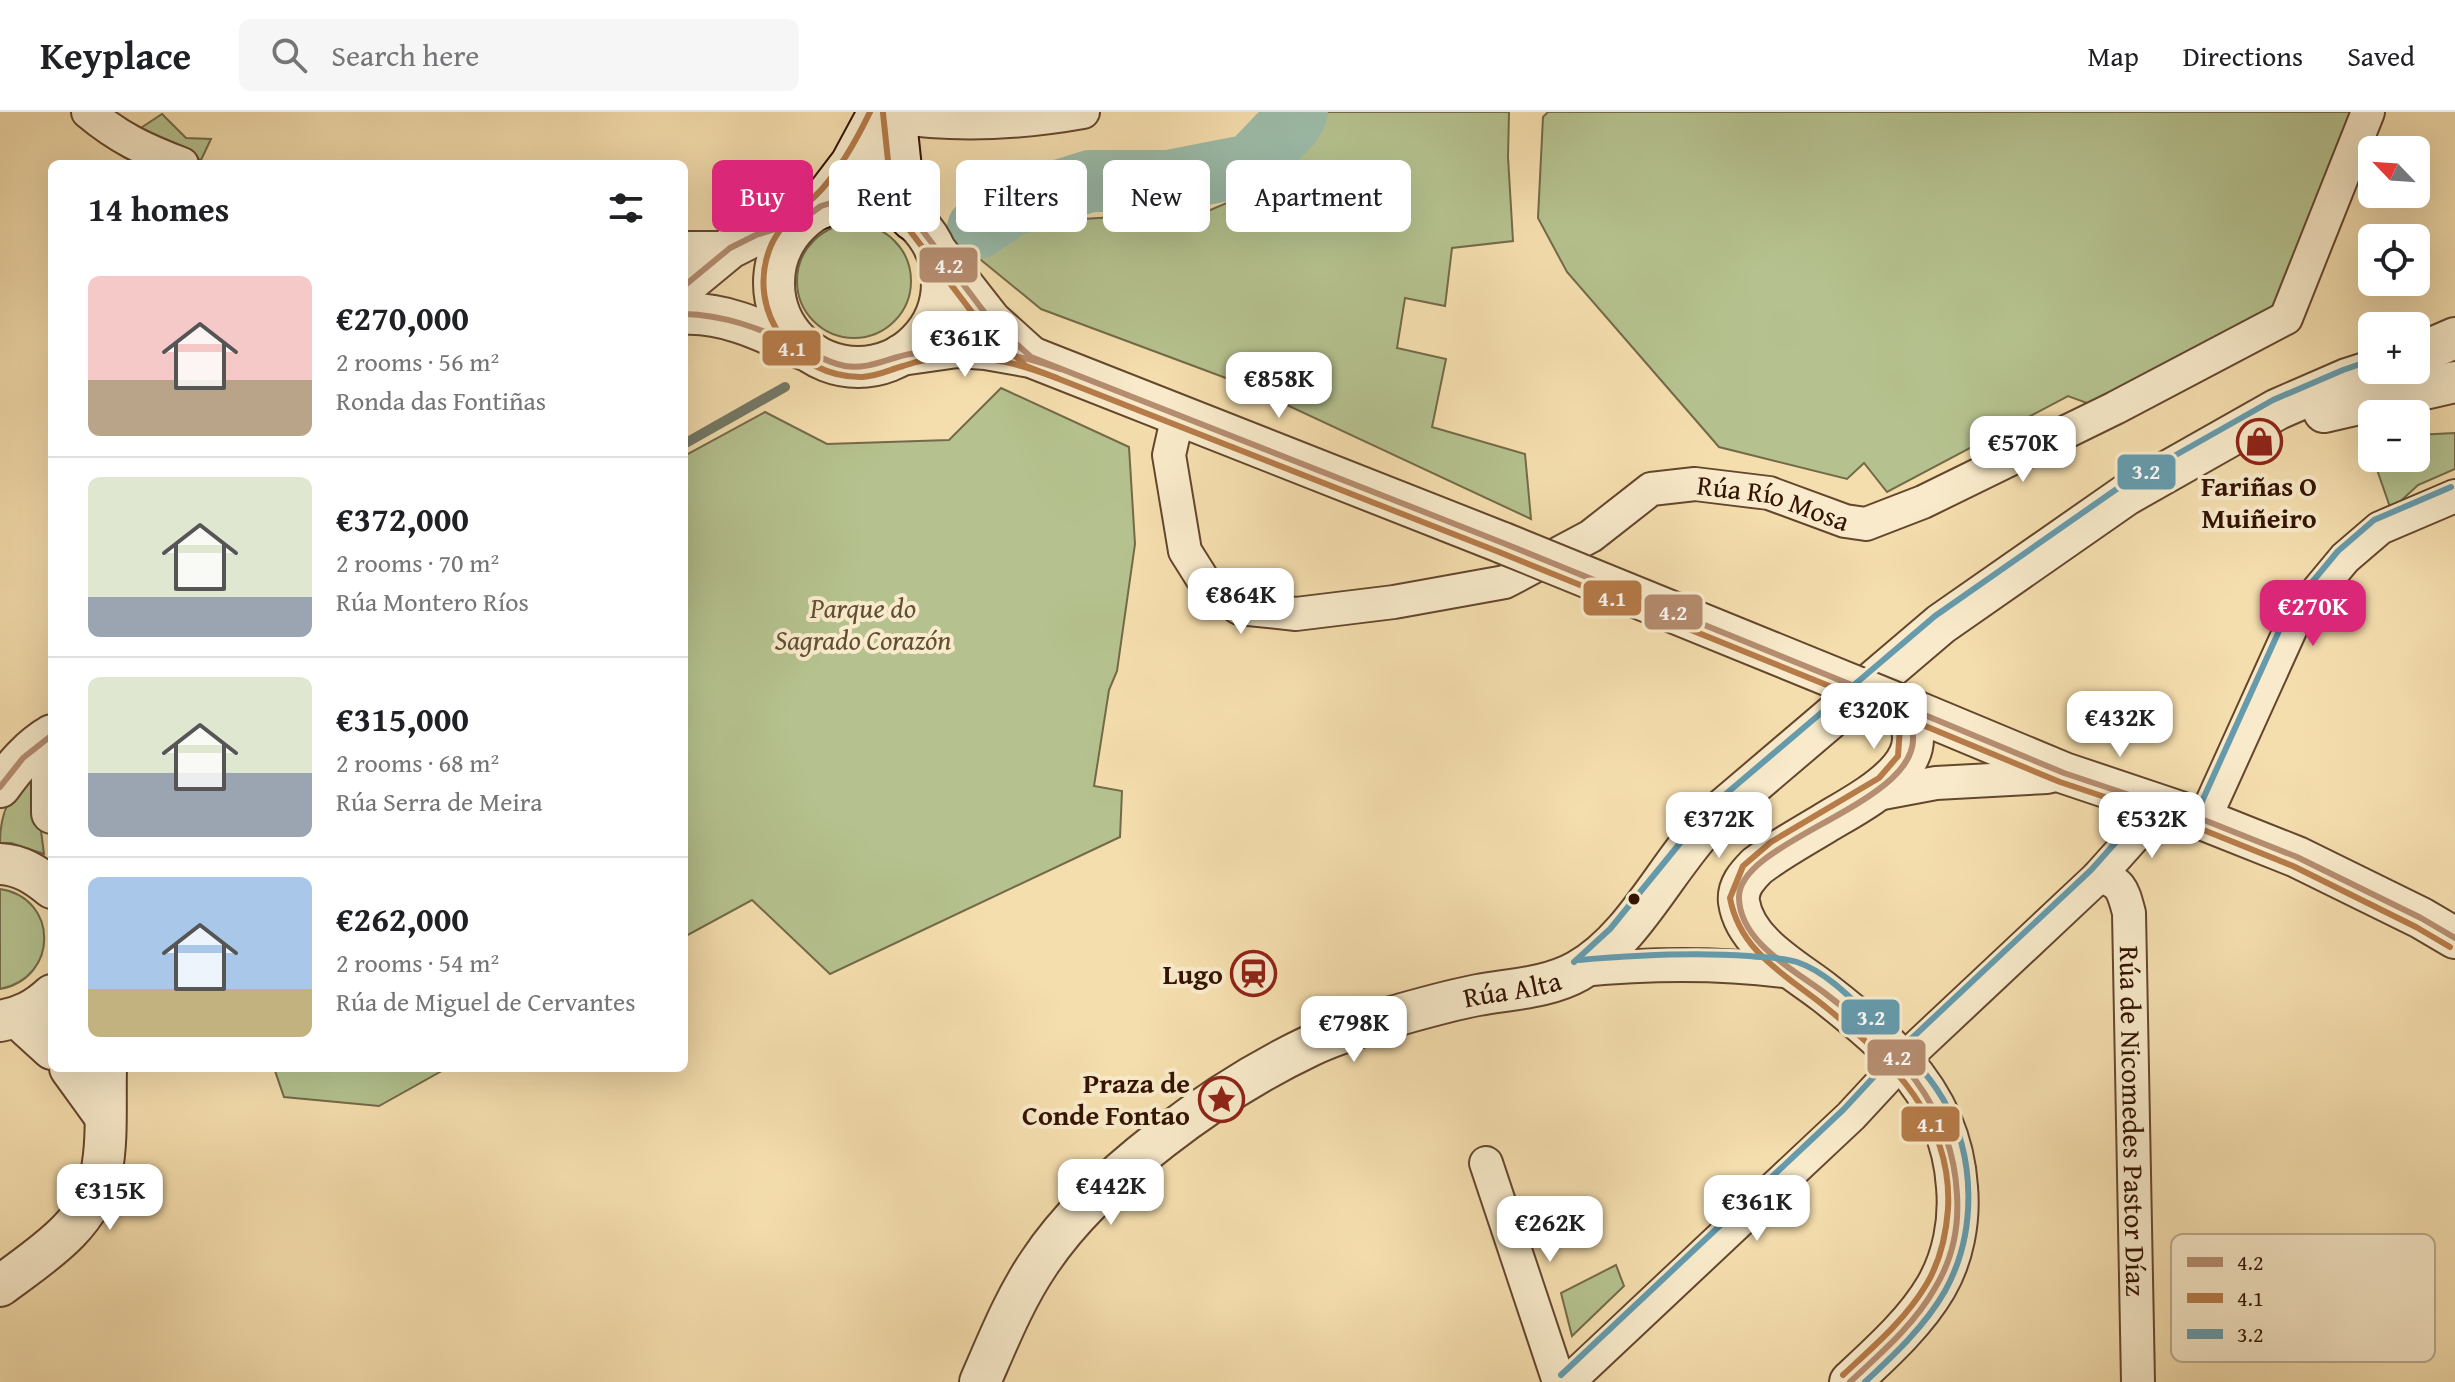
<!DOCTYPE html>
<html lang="en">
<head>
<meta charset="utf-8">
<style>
	body { margin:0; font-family:"Gentium Book Plus",serif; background:#f6f6f6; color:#202124; height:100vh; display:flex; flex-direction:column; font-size:30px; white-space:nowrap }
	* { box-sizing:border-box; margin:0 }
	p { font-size:26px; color:#757577 }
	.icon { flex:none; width:44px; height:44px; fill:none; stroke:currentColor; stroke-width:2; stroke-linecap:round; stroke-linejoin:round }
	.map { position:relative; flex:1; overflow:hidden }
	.drawer { position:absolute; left:48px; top:48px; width:640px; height:912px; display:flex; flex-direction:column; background:#fff; border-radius:12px; box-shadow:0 8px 32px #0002 }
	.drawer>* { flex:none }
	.guide { position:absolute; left:712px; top:48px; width:760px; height:72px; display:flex; gap:16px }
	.needle { width:52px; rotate:295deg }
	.controls { position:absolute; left:2358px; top:24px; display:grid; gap:16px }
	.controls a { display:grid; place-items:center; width:72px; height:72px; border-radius:12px; background:#fff; box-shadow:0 8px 32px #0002; font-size:40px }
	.price { position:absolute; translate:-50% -68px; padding:0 18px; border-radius:16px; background:#fff; color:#222; font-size:26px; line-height:52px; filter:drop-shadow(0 2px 4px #0008) }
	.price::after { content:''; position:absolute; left:50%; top:48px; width:24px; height:18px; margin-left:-12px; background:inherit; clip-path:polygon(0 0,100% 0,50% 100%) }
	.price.active { background:#db2777; color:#fff }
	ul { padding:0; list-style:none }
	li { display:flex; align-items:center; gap:24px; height:200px; padding:0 40px }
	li+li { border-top:2px solid #e0e0e0 }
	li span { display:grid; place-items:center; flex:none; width:224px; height:160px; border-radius:12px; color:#555 }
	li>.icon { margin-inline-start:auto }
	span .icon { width:96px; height:96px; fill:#fffc; stroke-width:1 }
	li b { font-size:34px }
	h2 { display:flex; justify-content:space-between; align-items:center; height:96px; padding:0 40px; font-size:34px }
	.pill { padding:0 28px; border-radius:12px; background:#fff; box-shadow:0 8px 32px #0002; font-size:28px; line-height:72px }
	.pill.active { background:#db2777; color:#fff }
	header { display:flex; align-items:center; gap:48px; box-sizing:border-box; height:112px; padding:0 40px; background:#fff; border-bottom:2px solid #e0e0e0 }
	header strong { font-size:38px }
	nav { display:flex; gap:44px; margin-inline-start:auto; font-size:28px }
	.search { width:560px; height:72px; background:#f6f6f6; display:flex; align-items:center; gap:20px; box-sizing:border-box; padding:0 28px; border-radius:12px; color:#757577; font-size:30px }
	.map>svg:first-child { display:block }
	.green { fill:#b5c28f; stroke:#746a48; stroke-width:2 }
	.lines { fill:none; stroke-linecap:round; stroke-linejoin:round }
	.stream { stroke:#727866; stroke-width:10 }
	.river { stroke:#9cbca9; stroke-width:62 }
	.minor-casing { stroke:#64462d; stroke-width:36 }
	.tertiary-casing { stroke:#64462d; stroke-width:44 }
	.secondary-casing { stroke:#331302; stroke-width:48 }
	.minor { stroke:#f8eaca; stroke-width:32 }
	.tertiary { stroke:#f8eaca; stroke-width:40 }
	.secondary { stroke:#f8eaca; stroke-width:44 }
	.tertiary-bridge-casing { stroke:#64462d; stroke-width:44; stroke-linecap:butt }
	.tertiary-bridge { stroke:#f8eaca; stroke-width:40 }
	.bus-1-casing { stroke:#f8eaca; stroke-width:12 }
	.bus-2-casing { stroke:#f8eaca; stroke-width:12 }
	.bus-3-casing { stroke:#f8eaca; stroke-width:12 }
	.bus-1 { stroke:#b58d70; stroke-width:6 }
	.bus-2 { stroke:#b67b48; stroke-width:6 }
	.bus-3 { stroke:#659bad; stroke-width:6 }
	.bus-dot { fill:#331302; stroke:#f8eaca; stroke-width:3 }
	.labels { text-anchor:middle; stroke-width:8; stroke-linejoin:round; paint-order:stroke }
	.poi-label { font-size:28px; font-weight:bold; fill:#331302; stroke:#f8eaca; text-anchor:end }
	.street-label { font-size:28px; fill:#331302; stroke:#f8eaca }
	.park-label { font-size:28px; font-style:italic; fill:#605033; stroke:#f8eaca }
	.key { fill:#f8eaca; stroke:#bdaa8e; stroke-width:2 }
	.key-label { font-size:22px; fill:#331302 }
	.line-badge { stroke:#f8eaca; stroke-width:3 }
	.badge-label { font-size:22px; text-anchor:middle; font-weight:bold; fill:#fff }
</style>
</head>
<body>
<header>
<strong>Keyplace</strong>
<div class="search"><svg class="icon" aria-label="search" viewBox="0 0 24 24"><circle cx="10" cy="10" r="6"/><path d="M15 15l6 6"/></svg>Search here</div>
<nav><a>Map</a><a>Directions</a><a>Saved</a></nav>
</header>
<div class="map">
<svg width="2455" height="1270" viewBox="0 0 2455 1270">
	<rect width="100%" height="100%" fill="#f5deae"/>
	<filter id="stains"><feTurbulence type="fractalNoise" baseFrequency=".0025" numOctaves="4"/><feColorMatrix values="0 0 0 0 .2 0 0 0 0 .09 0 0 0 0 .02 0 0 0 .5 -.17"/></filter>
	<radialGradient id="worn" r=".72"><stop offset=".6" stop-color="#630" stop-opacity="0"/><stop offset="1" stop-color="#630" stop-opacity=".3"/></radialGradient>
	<!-- green -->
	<g class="green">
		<path d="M1303,0H1509L1508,45L1513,129L1452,136L1445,194L1405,186L1397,236L1446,247L1432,315L1525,342L1531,407L1242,272L1041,197L970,139L989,118L1001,112L1115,105L1168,116L1241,85Z"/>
		<path d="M1548,0H2351L2284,193L2095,294L2068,284L1887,380L1864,351L1847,367L1719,335L1567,160L1538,106L1543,5Z"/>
		<path d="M162,2L186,26L211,27L201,48L124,27Z"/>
		<circle cx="854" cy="169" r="57"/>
		<path d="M1001,276L1129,335L1135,432L1117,559L1109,578L1094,674L1122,679L1120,725L830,862L752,788L684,825V344L765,300L827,332L949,328Z"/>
		<path d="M2455,321V357L2418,373L2391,398L2373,346H2416V323Z"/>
		<path d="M33,656L44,742L11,731H0C0,696 12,682 33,656Z"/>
		<path d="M0,777C59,786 59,866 0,877Z"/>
		<path d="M274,956H447L379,994L284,985Z"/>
		<path d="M1616,1153L1624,1174L1572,1224L1561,1181Z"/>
	</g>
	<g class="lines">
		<!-- stream -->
		<path class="stream" d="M684,332L785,275"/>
		<!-- river -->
		<path class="river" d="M978,116L1010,94L1090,69H1169L1251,53L1292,10L1297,0"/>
		<defs>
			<g id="minor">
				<path d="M88,0C119,26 145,38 182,52"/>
				<path d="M893,5C954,14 1021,11 1083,0"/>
				<path d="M684,136H730"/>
				<path id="s1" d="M1178,303L1169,343L1185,439L1207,474L1239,496L1296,502L1394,490L1505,470L1591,424L1651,377L1695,372L1769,381L1845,409L1866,412L1923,390L2115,296L2286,206L2368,0"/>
				<path d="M1872,683L1936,671L2047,665L2064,661"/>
				<path d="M2204,708L2296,505L2345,446L2380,416L2455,384"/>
				<path id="s2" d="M2098,765C2122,769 2123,779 2129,801L2138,1270"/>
				<path d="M1580,858C1654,851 1724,850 1797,861"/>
				<path d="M1486,1051L1559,1270"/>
				<path d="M1568,1270L1851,1004L1902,949L2098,765L2141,717L2155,693"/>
			</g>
			<g id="tertiary">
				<circle cx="858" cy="171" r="84"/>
				<path d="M936,139L991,209L1031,245"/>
				<path d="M684,174L730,136L756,123L799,110"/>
				<path d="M684,202C727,200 767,221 805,238"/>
				<path d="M901,243L957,235L986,237L1031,245L1503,431"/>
				<path d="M2416,243L2455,226"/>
				<path d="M2324,300L2455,270"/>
				<path d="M1896,591L2064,661L2204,708L2297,745L2421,806L2455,826"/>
				<path d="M52,660V701"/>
				<path d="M0,675C15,654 30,636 52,623"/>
				<path d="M0,752C21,753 36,763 52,776"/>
				<path d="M18,906L52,937"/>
				<path d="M0,909C21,905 36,898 52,883"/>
				<path d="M70,956L104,1003"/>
				<path d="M0,1174C40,1144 90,1114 101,1062C108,1030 105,989 106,956"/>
				<path id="s3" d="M980,1270C998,1229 1014,1188 1039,1151C1095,1066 1219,977 1310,934C1339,920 1372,911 1402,902C1427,895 1452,888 1478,883C1511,877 1548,876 1578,859C1635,827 1667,752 1713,706L1941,512L2126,383L2278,297L2347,267L2375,258"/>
				<path d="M1850,1270C1880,1242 1915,1211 1936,1175C1953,1146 1960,1109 1957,1075C1954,1027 1935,986 1903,950C1880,925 1852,902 1825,881C1796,858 1745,832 1739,790C1737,775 1747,764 1757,754C1778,738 1802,725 1825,711C1865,687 1949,646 1896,591"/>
			</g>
			<g id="secondary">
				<path d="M893,0L900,66L913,106"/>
				<path d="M821,94L853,52L881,0"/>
			</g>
		</defs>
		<!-- minor casing -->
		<use href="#minor" class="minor-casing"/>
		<!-- tertiary casing -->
		<use href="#tertiary" class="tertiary-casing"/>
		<!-- secondary casing -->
		<use href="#secondary" class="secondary-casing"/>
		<!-- minor -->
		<use href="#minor" class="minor"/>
		<!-- tertiary -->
		<use href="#tertiary" class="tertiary"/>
		<!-- secondary -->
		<use href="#secondary" class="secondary"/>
		<defs>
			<path id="tertiary-bridge" d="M1503,431L1896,591"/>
		</defs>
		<!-- tertiary-bridge casing -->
		<use href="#tertiary-bridge" class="tertiary-bridge-casing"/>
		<!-- tertiary-bridge -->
		<use href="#tertiary-bridge" class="tertiary-bridge"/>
		<defs>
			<g id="bus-1">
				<path d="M684,174L730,136L756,123L799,110L821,94L844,87H869L893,93L913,106L991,209L1031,245L1503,431L1896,591C1900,597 1907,604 1910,611C1941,688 1737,725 1739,786C1740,831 1796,859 1826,882C1894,934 1953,993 1957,1083C1959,1115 1952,1148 1935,1176C1914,1213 1881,1241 1850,1270"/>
				<path d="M684,202C724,203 759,216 795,233C811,240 827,251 845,254C868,258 888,246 910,242C963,233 1010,239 1060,257"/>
				<path d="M1855,574L2064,661L2204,708L2297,745L2421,806L2455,826"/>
				<path d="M0,675L23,646L52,623"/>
			</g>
			<g id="bus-2">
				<path d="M870,0C857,27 842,54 822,77C804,97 780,110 770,136C745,200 795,266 862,265C878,264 889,258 903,254C920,248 939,245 957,245C992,244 1025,254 1057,266"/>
				<path d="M883,1L890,68L904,111L984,216L1026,254L1499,440L1881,595L1895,605L1900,615L1898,644L1879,666L1771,730L1743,754L1730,786C1740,841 1788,864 1828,897C1892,949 1953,1008 1948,1097C1946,1124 1940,1150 1926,1173C1905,1208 1873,1235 1843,1263"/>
				<path d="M1848,582L2060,670L2201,717L2293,754L2416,815L2450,835"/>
			</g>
			<g id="bus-3">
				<path d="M1579,848C1636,843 1692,840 1749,844C1765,846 1782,845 1797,850C1830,861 1859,895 1883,917C1905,938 1927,960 1943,987C1976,1044 1977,1121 1945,1179C1925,1214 1894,1243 1865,1270"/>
				<path d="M1574,850L1610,817L1707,698L1935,504L2121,374L2273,288L2343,258L2372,248"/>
				<path d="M1561,1263L1844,997L1895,942L2091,758L2133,711L2148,686L2157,683L2199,696L2288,499L2338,439L2374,408L2451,375"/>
			</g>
		</defs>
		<!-- bus-1 casing -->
		<use href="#bus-1" class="bus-1-casing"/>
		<!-- bus-2 casing -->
		<use href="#bus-2" class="bus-2-casing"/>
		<!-- bus-3 casing -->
		<use href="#bus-3" class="bus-3-casing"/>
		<!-- bus-1 -->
		<use href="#bus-1" class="bus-1"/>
		<!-- bus-2 -->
		<use href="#bus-2" class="bus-2"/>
		<!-- bus-3 -->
		<use href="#bus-3" class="bus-3"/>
	</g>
	<!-- icons -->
	<defs>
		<symbol id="shop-ring" viewBox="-11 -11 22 22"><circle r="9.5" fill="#f8eaca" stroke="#8f2418" stroke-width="1.5"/><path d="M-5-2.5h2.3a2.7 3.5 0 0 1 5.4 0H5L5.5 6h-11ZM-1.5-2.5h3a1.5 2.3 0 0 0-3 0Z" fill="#8f2418"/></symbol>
		<symbol id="station-ring" viewBox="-11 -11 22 22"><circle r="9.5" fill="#f8eaca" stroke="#8f2418" stroke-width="1.5"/><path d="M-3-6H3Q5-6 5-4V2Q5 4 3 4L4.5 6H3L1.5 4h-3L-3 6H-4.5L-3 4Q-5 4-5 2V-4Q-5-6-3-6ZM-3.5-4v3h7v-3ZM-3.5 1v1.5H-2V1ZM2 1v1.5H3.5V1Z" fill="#8f2418"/></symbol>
		<symbol id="sight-ring" viewBox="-11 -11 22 22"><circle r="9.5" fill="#f8eaca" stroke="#8f2418" stroke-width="1.5"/><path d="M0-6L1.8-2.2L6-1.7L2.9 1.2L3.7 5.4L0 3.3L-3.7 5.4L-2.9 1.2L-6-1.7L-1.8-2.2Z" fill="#8f2418"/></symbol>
	</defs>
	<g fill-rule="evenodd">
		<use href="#shop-ring" x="2234" y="304" width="51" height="51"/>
		<use href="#station-ring" x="1228" y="836" width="51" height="51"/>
		<use href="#sight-ring" x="1196" y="962" width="51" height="51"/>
	</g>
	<!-- markers -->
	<circle class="bus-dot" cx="1634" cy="787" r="7"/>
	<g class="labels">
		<!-- poi labels -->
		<g class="poi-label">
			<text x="2259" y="384" text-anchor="middle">Fariñas O<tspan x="2259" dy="32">Muiñeiro</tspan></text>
			<text x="1223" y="872">Lugo</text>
			<text x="1190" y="981">Praza de<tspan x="1190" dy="32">Conde Fontao</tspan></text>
		</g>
		<!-- street labels -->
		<g class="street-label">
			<text dy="10" stroke="none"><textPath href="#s1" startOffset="786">Rúa Río Mosa</textPath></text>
			<text dy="10" stroke="none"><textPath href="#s3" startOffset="694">Rúa Alta</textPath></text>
			<text dy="10" stroke="none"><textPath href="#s2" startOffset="260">Rúa de Nicomedes Pastor Díaz</textPath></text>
		</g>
		<!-- park labels -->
		<g class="park-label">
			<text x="863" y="506">Parque do<tspan x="863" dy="32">Sagrado Corazón</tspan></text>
		</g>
	</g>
	<!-- legend -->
	<rect x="2171" y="1122" width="264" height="128" rx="12" class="key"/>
	<rect x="2187" y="1145" width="36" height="10" fill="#b58d70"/>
	<rect x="2187" y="1181" width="36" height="10" fill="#b67b48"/>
	<rect x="2187" y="1217" width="36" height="10" fill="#659bad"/>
	<g class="key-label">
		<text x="2237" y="1158">4.2</text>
		<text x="2237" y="1194">4.1</text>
		<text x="2237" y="1230">3.2</text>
	</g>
	<g class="line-badge">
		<rect x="918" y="134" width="61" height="38" rx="8" fill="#b58d70"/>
		<rect x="761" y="217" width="61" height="38" rx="8" fill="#b67b48"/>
		<rect x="2116" y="341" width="61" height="38" rx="8" fill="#659bad"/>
		<rect x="1582" y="467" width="61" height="38" rx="8" fill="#b67b48"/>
		<rect x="1643" y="481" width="61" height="38" rx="8" fill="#b58d70"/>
		<rect x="1840" y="886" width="61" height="38" rx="8" fill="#659bad"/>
		<rect x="1866" y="926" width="61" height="39" rx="8" fill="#b58d70"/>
		<rect x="1900" y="993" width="61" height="38" rx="8" fill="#b67b48"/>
	</g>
	<g class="badge-label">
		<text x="949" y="161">4.2</text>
		<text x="792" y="244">4.1</text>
		<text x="2146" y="367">3.2</text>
		<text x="1612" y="494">4.1</text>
		<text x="1673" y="508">4.2</text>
		<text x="1871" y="913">3.2</text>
		<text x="1897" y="953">4.2</text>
		<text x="1931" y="1020">4.1</text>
	</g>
	<rect width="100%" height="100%" filter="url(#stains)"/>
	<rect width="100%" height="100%" fill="url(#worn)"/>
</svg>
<div class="controls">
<a><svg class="needle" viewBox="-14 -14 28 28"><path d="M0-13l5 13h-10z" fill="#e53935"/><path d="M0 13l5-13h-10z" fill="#757577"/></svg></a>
<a><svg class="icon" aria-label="locate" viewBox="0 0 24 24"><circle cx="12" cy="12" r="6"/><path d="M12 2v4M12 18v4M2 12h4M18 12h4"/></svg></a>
<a>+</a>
<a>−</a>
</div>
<b class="price" style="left:965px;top:267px">€361K</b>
<b class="price" style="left:1279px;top:308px">€858K</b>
<b class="price" style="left:2023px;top:372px">€570K</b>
<b class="price" style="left:1241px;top:524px">€864K</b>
<b class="price active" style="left:2313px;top:536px">€270K</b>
<b class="price" style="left:1874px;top:639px">€320K</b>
<b class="price" style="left:2120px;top:647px">€432K</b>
<b class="price" style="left:1719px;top:748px">€372K</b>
<b class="price" style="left:2152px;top:748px">€532K</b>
<b class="price" style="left:1354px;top:952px">€798K</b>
<b class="price" style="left:1111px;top:1115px">€442K</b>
<b class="price" style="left:110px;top:1120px">€315K</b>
<b class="price" style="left:1757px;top:1131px">€361K</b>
<b class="price" style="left:1550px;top:1152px">€262K</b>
<div class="guide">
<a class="pill active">Buy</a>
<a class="pill">Rent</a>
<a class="pill">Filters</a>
<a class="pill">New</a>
<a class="pill">Apartment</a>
</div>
<section class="drawer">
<h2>14 homes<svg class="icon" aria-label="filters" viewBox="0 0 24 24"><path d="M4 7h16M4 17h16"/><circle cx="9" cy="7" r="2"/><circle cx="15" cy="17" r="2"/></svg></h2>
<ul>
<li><span style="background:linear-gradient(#f6c9c9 65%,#b9a48a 0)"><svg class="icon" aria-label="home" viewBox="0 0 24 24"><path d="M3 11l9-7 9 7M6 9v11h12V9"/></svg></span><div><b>€270,000</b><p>2 rooms · 56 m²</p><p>Ronda das Fontiñas</p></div></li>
<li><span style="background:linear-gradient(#dfe7d0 75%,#9aa5b1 0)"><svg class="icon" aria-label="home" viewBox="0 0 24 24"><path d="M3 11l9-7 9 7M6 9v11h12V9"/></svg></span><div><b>€372,000</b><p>2 rooms · 70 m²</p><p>Rúa Montero Ríos</p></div></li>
<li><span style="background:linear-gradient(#dfe7d0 60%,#9aa5b1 0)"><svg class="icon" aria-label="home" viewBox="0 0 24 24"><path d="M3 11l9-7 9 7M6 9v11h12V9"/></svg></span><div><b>€315,000</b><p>2 rooms · 68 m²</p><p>Rúa Serra de Meira</p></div></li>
<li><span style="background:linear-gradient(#a9c7e8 70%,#c2b280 0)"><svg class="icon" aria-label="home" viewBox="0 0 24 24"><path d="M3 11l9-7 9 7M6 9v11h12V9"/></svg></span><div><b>€262,000</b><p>2 rooms · 54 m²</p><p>Rúa de Miguel de Cervantes</p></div></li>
</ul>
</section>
</div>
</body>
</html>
